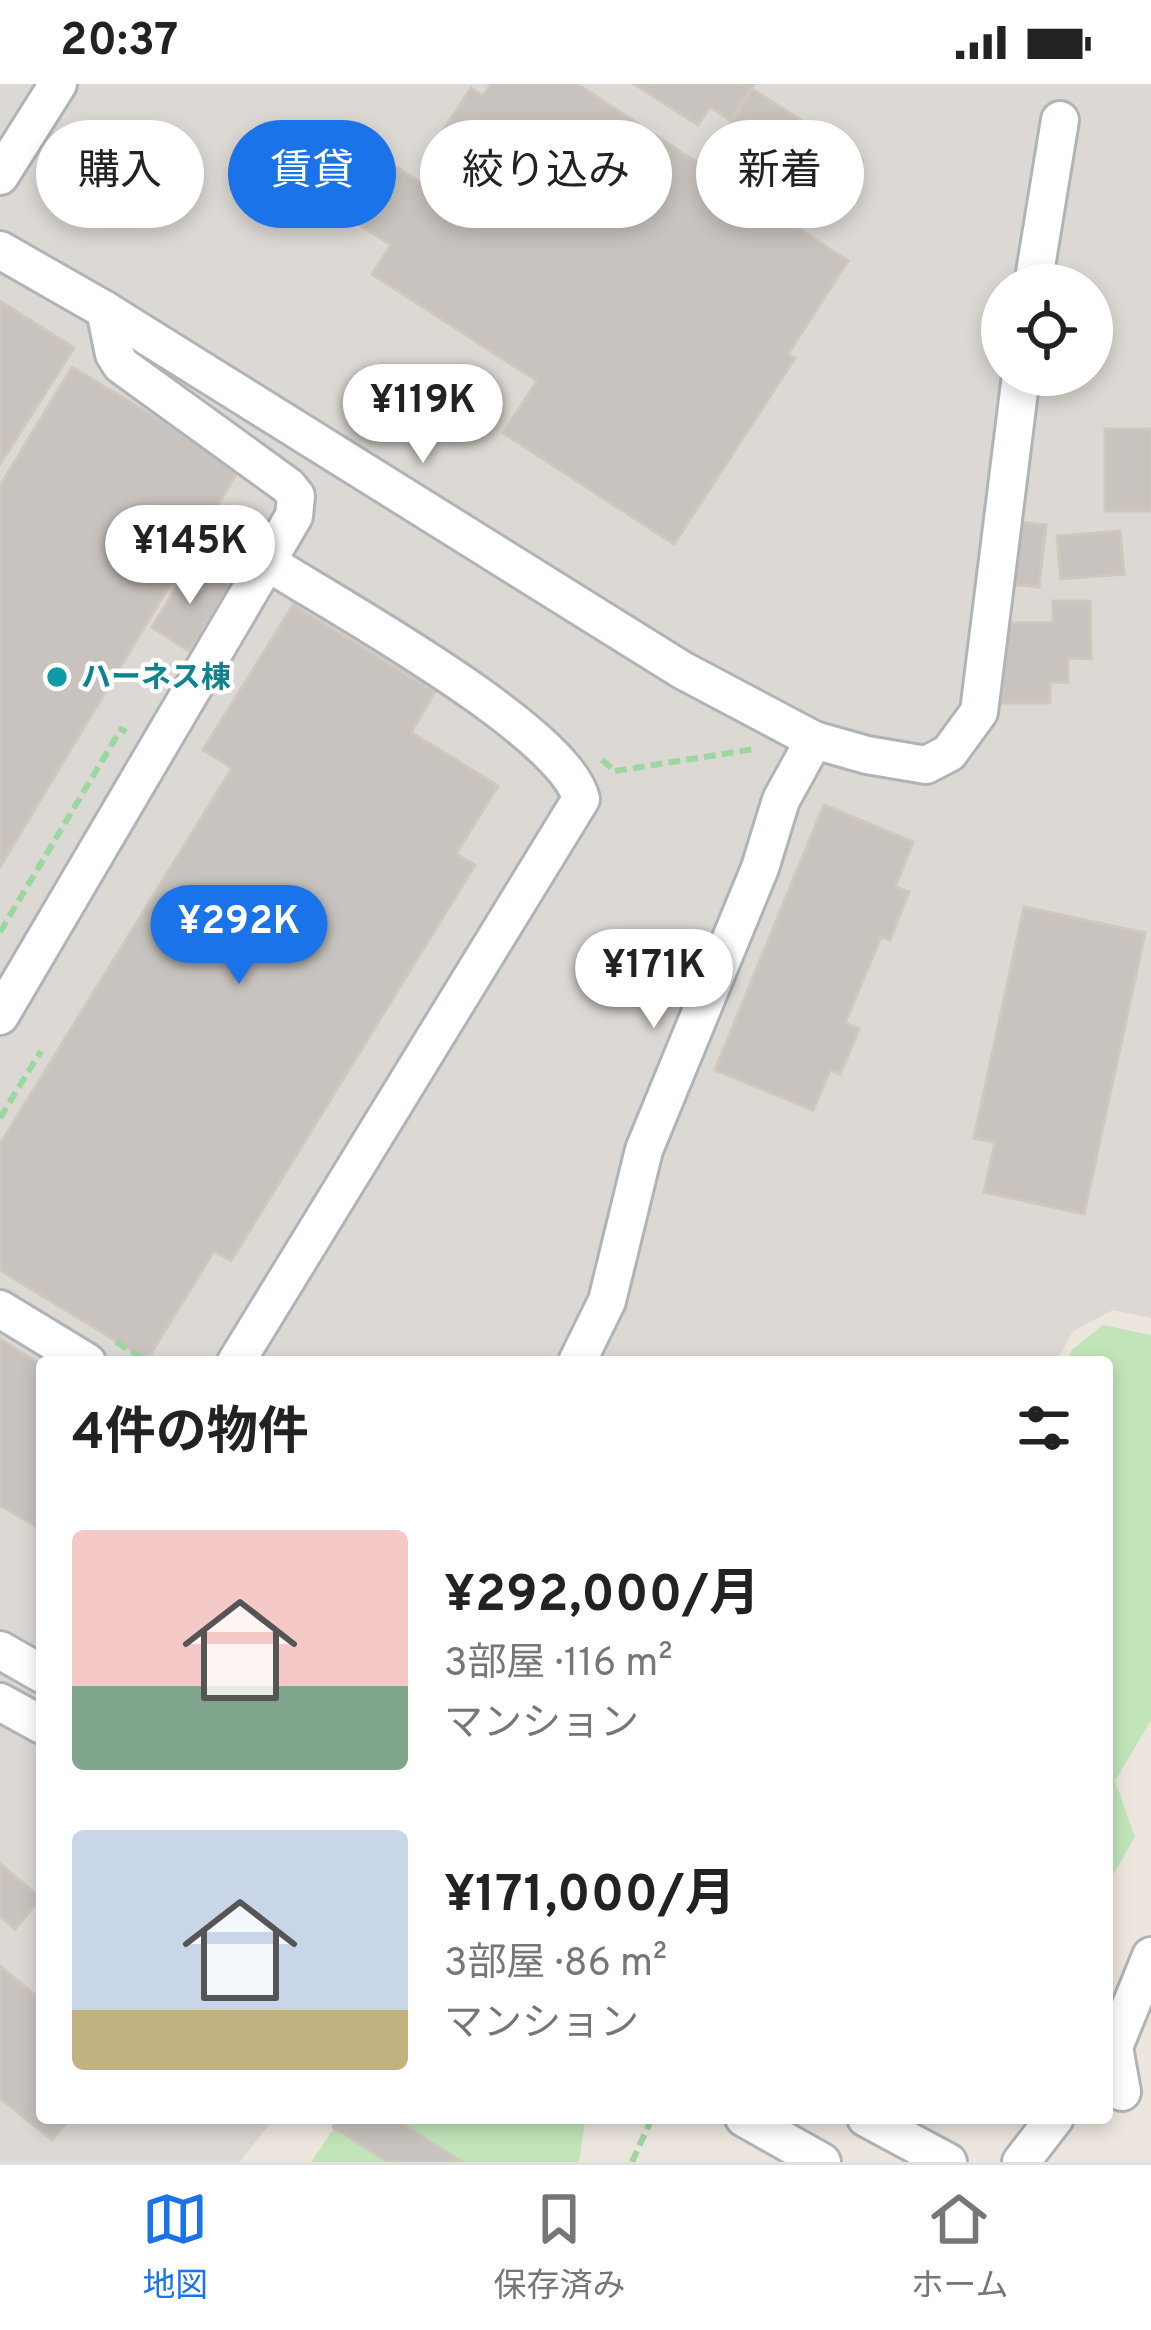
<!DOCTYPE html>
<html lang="ja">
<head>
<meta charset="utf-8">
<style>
	body { margin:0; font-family:Overpass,"Noto Sans JP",sans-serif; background:#f2f2f2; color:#222; height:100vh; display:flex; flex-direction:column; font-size:45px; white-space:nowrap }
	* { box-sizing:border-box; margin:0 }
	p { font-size:39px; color:#767676 }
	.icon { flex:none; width:66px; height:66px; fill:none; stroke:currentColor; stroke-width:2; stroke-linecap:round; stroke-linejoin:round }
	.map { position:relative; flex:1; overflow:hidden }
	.panel { position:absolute; left:36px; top:1272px; width:1077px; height:768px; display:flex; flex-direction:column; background:#fff; border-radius:12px; box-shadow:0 6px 18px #0003 }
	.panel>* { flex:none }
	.guide { position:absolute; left:36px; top:36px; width:1080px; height:108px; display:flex; gap:24px }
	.fabs { position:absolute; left:981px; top:180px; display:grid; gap:24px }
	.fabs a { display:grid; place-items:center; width:132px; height:132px; border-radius:50%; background:#fff; box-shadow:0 6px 18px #0003; font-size:60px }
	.price { position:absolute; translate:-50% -102px; padding:0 27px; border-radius:42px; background:#fff; color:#222; font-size:39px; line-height:78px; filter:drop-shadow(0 3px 6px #0008) }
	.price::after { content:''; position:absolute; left:50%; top:72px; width:36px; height:27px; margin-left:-18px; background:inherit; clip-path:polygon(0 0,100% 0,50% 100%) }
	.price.active { background:#1a73e8; color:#fff }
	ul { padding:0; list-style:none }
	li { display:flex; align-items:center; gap:36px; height:300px; padding:0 36px }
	li span { display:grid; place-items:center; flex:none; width:336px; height:240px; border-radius:12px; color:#555 }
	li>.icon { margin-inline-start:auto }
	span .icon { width:144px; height:144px; fill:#fffc; stroke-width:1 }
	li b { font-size:51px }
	h2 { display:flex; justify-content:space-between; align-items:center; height:144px; padding:0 36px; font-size:51px }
	.tag { padding:0 42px; border-radius:54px; background:#fff; box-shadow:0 6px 18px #0003; font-size:42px; line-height:108px }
	.tag.active { background:#1a73e8; color:#fff }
	.status { display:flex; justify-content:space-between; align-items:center; height:84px; padding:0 60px; background:#fff; direction:ltr }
	.status svg { height:33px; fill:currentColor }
	.tabs { display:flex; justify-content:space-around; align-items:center; height:168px; border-top:3px solid #e0e0e0; background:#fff; font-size:33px; color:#767676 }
	.tabs a { display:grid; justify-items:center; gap:6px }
	.tabs .active { color:#1a73e8 }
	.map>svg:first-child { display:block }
	.industrial { fill:#dcd8d3; fill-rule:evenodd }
	.green { fill:#c1e5b9 }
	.building { fill:#c8c3be; stroke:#d0c7bd; stroke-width:3 }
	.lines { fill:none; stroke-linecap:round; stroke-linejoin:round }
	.minor-casing { stroke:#b0b4b7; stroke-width:42 }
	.path { stroke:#9cd7a1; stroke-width:6; stroke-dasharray:12 6; stroke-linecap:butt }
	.minor { stroke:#fff; stroke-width:36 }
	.culture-dot { fill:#0f9aa8; stroke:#fff; stroke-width:4.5 }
	.labels { text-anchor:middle; stroke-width:9; stroke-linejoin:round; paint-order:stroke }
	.culture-label { font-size:30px; font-weight:bold; fill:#0d838f; stroke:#fff; text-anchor:start }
</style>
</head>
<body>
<div class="status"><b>20:37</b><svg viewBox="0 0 49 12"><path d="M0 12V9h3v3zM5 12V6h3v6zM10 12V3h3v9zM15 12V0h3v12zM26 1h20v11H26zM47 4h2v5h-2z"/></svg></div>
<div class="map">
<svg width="1151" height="2078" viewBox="0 0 1151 2078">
	<rect width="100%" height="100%" fill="#ece6de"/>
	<!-- industrial -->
	<path class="industrial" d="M0,0H1151V1234L1113,1226L1073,1247L1056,1278H42V2034H274L240,2078H0ZM1002,201H1092V291H1002Z"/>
	<!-- green -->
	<g class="green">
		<path d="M1103,1241L1151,1251V1636L1115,1697L1135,1753L1107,1801V1278H1066L1072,1266Z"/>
		<path d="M341,2034H578L585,2038L579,2078H311Z"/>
	</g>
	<!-- building -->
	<g class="building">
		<path d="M491,0H577L848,177L788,270L795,274L674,460L503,349L537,297L372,190L391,161L332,123L369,65L421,99L446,62L436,57L471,4L483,12Z"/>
		<path d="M634,0H754L730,36L710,23L698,41Z"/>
		<path d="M752,5L863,76L830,127L719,57Z"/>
		<path d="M0,217L74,264L0,380Z"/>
		<path d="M72,283L240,384L0,783V402Z"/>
		<rect x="1105" y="345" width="46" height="82"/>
		<path d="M1010,437L1046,441L1039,503L1003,499Z"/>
		<path d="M1120,447L1124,490L1061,495L1057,452Z"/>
		<path d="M191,480L229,504L189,567L152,543Z"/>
		<path d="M1053,517H1090L1091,575L1068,574V599L1050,598V619H1002V539H1053Z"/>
		<path d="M293,521L435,608L411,648L498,702L456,770L475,781L231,1177L214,1167L147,1276L0,1186V1060L232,684L203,666Z"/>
		<path d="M824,721L913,758L895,803L909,808L890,856L881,853L845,939L859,945L840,990L830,986L813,1026L715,986Z"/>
		<path d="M1024,823L1145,849L1084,1130L984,1108L995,1058L974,1054Z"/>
		<path d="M0,1255L42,1281V1446L0,1421Z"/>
		<path d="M0,1780L41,1814L15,1845L0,1832Z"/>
		<path d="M0,1882L42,1917V2034H70L52,2056L0,2014Z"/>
		<path d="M338,2034H393L462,2078H388L333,2043Z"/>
	</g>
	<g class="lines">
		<defs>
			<g id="minor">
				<path d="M0,92L58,0"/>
				<path d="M0,166L105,226L682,586L814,656L867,671L926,681L949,669L979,628L1021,291"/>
				<path d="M1033,201L1060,36"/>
				<path d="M0,932L294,432L296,412L288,402L121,281L114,270L105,226"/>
				<path d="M0,1225L87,1278"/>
				<path d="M236,1278L581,715C565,647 333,520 267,478"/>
				<path d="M577,1278L607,1217L644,1066L760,784L781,716L814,656"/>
				<path d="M0,1566L42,1590"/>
				<path d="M0,1618L42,1641"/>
				<path d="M1122,2008L1114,1963L1151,1872"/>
				<path d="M744,2034L822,2078"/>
				<path d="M866,2034L948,2078"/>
				<path d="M1021,2078L1055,2034"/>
			</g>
		</defs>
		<!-- minor casing -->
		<use href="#minor" class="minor-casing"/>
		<!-- path -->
		<g class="path">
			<path d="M602,676L615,687"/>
			<path d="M615,687L754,665"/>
			<path d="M0,848L121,645L126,648"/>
			<path d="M0,1034L41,967"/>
			<path d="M116,1258L149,1278"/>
			<path d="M632,2078L652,2034"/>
		</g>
		<!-- minor -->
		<use href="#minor" class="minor"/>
	</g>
	<!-- markers -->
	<circle class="culture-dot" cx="57" cy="593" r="12"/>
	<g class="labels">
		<!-- culture labels -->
		<g class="culture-label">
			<text x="81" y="603">ハーネス棟</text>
		</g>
	</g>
</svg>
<div class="fabs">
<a><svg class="icon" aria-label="locate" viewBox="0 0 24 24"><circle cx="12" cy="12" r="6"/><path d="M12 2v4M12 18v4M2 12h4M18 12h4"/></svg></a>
</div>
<b class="price" style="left:423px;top:382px">¥119K</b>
<b class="price" style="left:190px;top:523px">¥145K</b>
<b class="price active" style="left:239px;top:903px">¥292K</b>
<b class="price" style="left:654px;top:947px">¥171K</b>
<div class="guide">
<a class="tag">購入</a>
<a class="tag active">賃貸</a>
<a class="tag">絞り込み</a>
<a class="tag">新着</a>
</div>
<section class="panel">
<h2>4件の物件<svg class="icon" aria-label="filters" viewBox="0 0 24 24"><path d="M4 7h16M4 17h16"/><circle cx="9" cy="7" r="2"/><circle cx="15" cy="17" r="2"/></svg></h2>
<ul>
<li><span style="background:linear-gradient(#f6c9c9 65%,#7fa58c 0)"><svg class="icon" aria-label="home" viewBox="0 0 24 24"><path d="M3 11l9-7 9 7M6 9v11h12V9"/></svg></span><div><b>¥292,000/月</b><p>3部屋 · 116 m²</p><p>マンション</p></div></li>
<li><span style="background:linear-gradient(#c9d6e8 75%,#c2b280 0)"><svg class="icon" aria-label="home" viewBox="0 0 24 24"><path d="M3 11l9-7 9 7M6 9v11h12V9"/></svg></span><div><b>¥171,000/月</b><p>3部屋 · 86 m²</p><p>マンション</p></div></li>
</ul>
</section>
</div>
<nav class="tabs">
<a class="active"><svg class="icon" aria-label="map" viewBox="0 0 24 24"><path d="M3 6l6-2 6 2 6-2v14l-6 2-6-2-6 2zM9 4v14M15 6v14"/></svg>地図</a>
<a><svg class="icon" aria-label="saved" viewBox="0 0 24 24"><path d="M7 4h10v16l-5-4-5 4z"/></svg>保存済み</a>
<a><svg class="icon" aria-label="home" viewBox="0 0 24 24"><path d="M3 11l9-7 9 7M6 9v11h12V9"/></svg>ホーム</a>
</nav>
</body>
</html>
